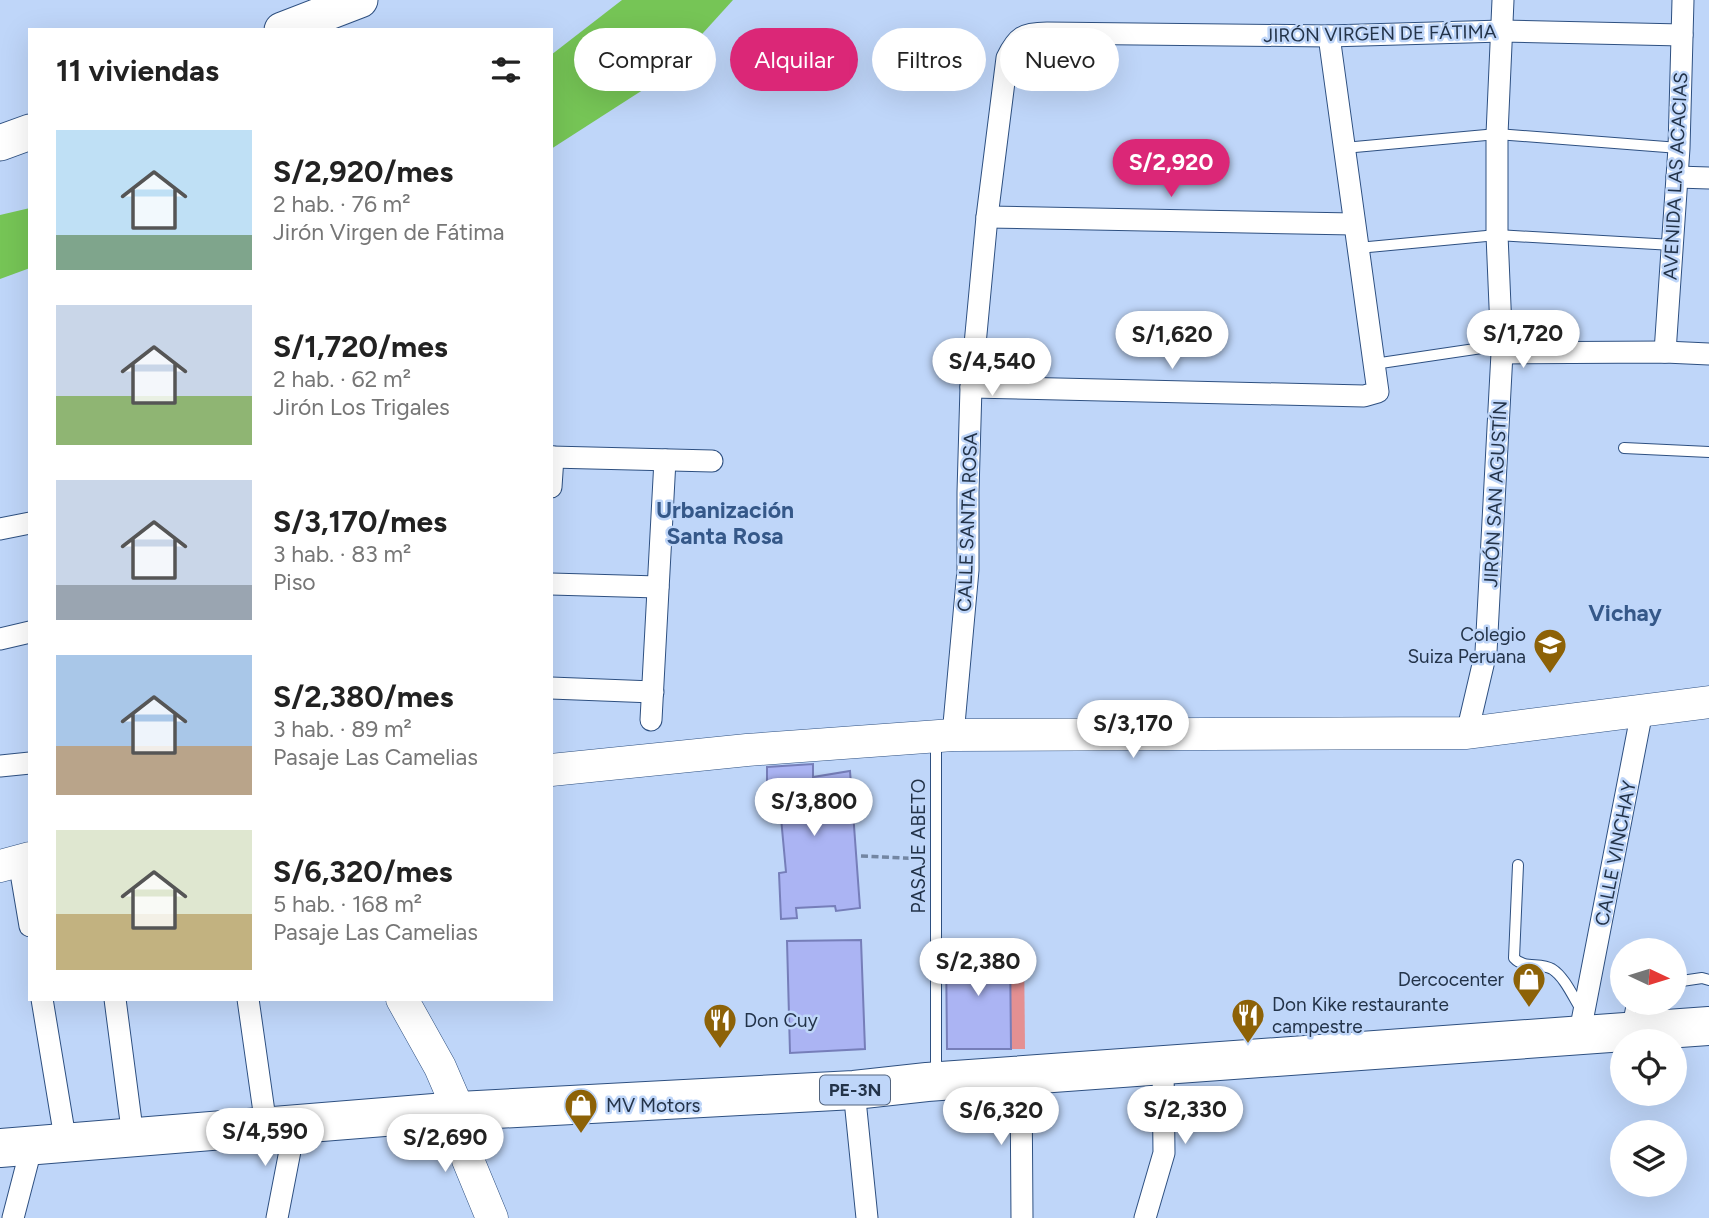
<!DOCTYPE html>
<html lang="es">
<head>
<meta charset="utf-8">
<style>
	body { margin:0; font-family:Figtree,sans-serif; background:#f2f2f2; color:#222; height:100vh; display:flex; flex-direction:column; font-size:26px; white-space:nowrap }
	* { box-sizing:border-box; margin:0 }
	p { font-size:23px; color:#767676 }
	.icon { flex:none; width:38px; height:38px; fill:none; stroke:currentColor; stroke-width:2; stroke-linecap:round; stroke-linejoin:round }
	.map { position:relative; flex:1; overflow:hidden }
	.side { position:absolute; left:28px; top:28px; width:525px; height:973px; display:flex; flex-direction:column; background:#fff; border-radius:0px; box-shadow:0 7px 28px #0002 }
	.side>* { flex:none }
	.banner { position:absolute; left:574px; top:28px; width:665px; height:63px; display:flex; gap:14px }
	.needle { width:46px; rotate:94deg }
	.fabs { position:absolute; left:1610px; top:938px; display:grid; gap:14px }
	.fabs a { display:grid; place-items:center; width:77px; height:77px; border-radius:50%; background:#fff; box-shadow:0 7px 28px #0002; font-size:35px }
	.price { position:absolute; translate:-50% -60px; padding:0 16px; border-radius:24px; background:#fff; color:#222; font-size:23px; line-height:46px; filter:drop-shadow(0 2px 4px #0008) }
	.price::after { content:''; position:absolute; left:50%; top:42px; width:21px; height:16px; margin-left:-10px; background:inherit; clip-path:polygon(0 0,100% 0,50% 100%) }
	.price.current { background:#db2777; color:#fff }
	ul { padding:0; list-style:none }
	li { display:flex; align-items:center; gap:21px; height:175px; padding:0 28px }
	li span { display:grid; place-items:center; flex:none; width:196px; height:140px; border-radius:0px; color:#555 }
	li>.icon { margin-inline-start:auto }
	span .icon { width:84px; height:84px; fill:#fffc; stroke-width:1 }
	li b { font-size:30px }
	h2 { display:flex; justify-content:space-between; align-items:center; height:84px; padding:0 28px; font-size:30px }
	.chip { padding:0 24px; border-radius:32px; background:#fff; box-shadow:0 7px 28px #0002; font-size:24px; line-height:63px }
	.chip.current { background:#db2777; color:#fff }
	.map>svg:first-child { display:block }
	.green { fill:#e49092 }
	.water { fill:#76c556 }
	.building { fill:#abb4f3; stroke:#767eb9; stroke-width:2 }
	.lines { fill:none; stroke-linecap:round; stroke-linejoin:round }
	.lane-casing { stroke:#2e5081; stroke-width:12 }
	.street-casing { stroke:#2e5081; stroke-width:23 }
	.secondary-casing { stroke:#2e5081; stroke-width:33 }
	.primary-casing { stroke:#2e5081; stroke-width:37 }
	.highway-casing { stroke:#2e5081; stroke-width:40 }
	.path { stroke:#7386a3; stroke-width:3.5; stroke-dasharray:7 3.5; stroke-linecap:butt }
	.lane { stroke:#fff; stroke-width:10 }
	.street { stroke:#fff; stroke-width:21 }
	.secondary { stroke:#fff; stroke-width:32 }
	.primary { stroke:#fff; stroke-width:35 }
	.highway { stroke:#fff; stroke-width:38 }
	.labels { text-anchor:middle; stroke-width:5; stroke-linejoin:round; paint-order:stroke }
	.shield { fill:#bfd6f9; stroke:#52647e; stroke-width:2 }
	.shield-label { font-size:18px; font-weight:bold; fill:#233349 }
	.street-label { font-size:19px; fill:#233349; stroke:#bfd6f9 }
	.poi-label { font-size:19px; fill:#233349; stroke:#bfd6f9; text-anchor:start }
	.quarter-label { font-size:23px; font-weight:bold; fill:#355889; stroke:#bfd6f9 }
</style>
</head>
<body>
<div class="map">
<svg width="1709" height="1218" viewBox="0 0 1709 1218">
	<rect width="100%" height="100%" fill="#bfd6f9"/>
	<!-- green -->
	<path class="green" d="M946,947H1024L1025,1049H947Z"/>
	<!-- water -->
	<g class="water">
		<path d="M622,0H733L663,77L551,149V55Z"/>
		<path d="M30,208V268L0,279V215Z"/>
	</g>
	<!-- building -->
	<g class="building">
		<path d="M813,764V777L850,771L860,908L836,911L835,906L796,908L797,918L781,919L779,873L786,872L781,818L763,817V795L767,790V767Z"/>
		<path d="M861,940L865,1049L790,1053L787,941Z"/>
		<path d="M946,947H1010L1011,1049H947Z"/>
	</g>
	<g class="lines">
		<defs>
			<g id="lane">
				<path d="M1344,148L1497,134L1679,148"/>
				<path d="M1358,248L1497,235L1673,245"/>
				<path d="M1374,364L1502,345"/>
				<path d="M1624,448L1709,452"/>
				<path d="M936,739V1076"/>
				<path d="M1518,865L1514,958C1524,969 1540,962 1552,969C1565,977 1574,999 1582,1011"/>
				<path d="M1675,982L1702,978L1709,980"/>
				<path d="M1628,1024L1632,1003"/>
			</g>
			<g id="street">
				<path d="M1677,177L1709,178"/>
				<path d="M987,217L1354,224"/>
				<path d="M1665,352L1679,148L1683,0"/>
				<path d="M1502,353L1665,352L1709,354"/>
				<path d="M971,387L1364,396L1378,392L1329,36"/>
				<path d="M551,457L712,461"/>
				<path d="M551,487L553,457"/>
				<path d="M0,529L30,523"/>
				<path d="M551,584L658,587"/>
				<path d="M0,639L30,632"/>
				<path d="M551,688L653,692"/>
				<path d="M651,720L665,460"/>
				<path d="M1467,733L1486,652L1502,353L1497,235V134L1503,0"/>
				<path d="M953,735L968,570V492L971,387L987,217L1007,58C1017,37 1023,33 1047,33L1329,36L1502,31L1682,35"/>
				<path d="M0,766L30,763"/>
				<path d="M19,861L30,926"/>
				<path d="M42,999L66,1144"/>
				<path d="M115,999L133,1137"/>
				<path d="M248,999L266,1126"/>
				<path d="M1579,1037L1642,711"/>
				<path d="M1021,1076L1022,1218"/>
				<path d="M854,1090L867,1218"/>
				<path d="M13,1218L32,1145"/>
				<path d="M277,1218L295,1125"/>
				<path d="M1145,1218L1164,1153L1163,1066"/>
			</g>
			<g id="secondary">
				<path d="M551,770L747,750L953,735L1467,733L1709,702"/>
				<path d="M0,866L30,858"/>
				<path d="M402,999L440,1067L459,1111L468,1160L492,1218"/>
			</g>
			<g id="primary">
				<path d="M282,30L360,0"/>
				<path d="M0,143L30,132"/>
			</g>
			<path id="highway" d="M0,1148L459,1111L854,1090L927,1082L1709,1026"/>
		</defs>
		<!-- lane casing -->
		<use href="#lane" class="lane-casing"/>
		<!-- street casing -->
		<use href="#street" class="street-casing"/>
		<!-- secondary casing -->
		<use href="#secondary" class="secondary-casing"/>
		<!-- primary casing -->
		<use href="#primary" class="primary-casing"/>
		<!-- highway casing -->
		<use href="#highway" class="highway-casing"/>
		<!-- path -->
		<path class="path" d="M861,856L923,859"/>
		<!-- lane -->
		<use href="#lane" class="lane"/>
		<!-- street -->
		<use href="#street" class="street"/>
		<!-- secondary -->
		<use href="#secondary" class="secondary"/>
		<!-- primary -->
		<use href="#primary" class="primary"/>
		<!-- highway -->
		<use href="#highway" class="highway"/>
	</g>
	<!-- icons -->
	<defs>
		<symbol id="school-pin" viewBox="-11 -11 22 30"><path d="M0 17L-7.5 6A9.5 9.5 0 1 1 7.5 6Z" fill="#8d6207" stroke="#bfd6f9"/><path d="M0-5L7-2L0 1L-7-2ZM-4 1L0 2.5L4 1V4Q0 6-4 4Z" fill="#fff"/></symbol>
		<symbol id="shop-pin" viewBox="-11 -11 22 30"><path d="M0 17L-7.5 6A9.5 9.5 0 1 1 7.5 6Z" fill="#8d6207" stroke="#bfd6f9"/><path d="M-5-2.5h2.3a2.7 3.5 0 0 1 5.4 0H5L5.5 6h-11ZM-1.5-2.5h3a1.5 2.3 0 0 0-3 0Z" fill="#fff"/></symbol>
		<symbol id="restaurant-pin" viewBox="-11 -11 22 30"><path d="M0 17L-7.5 6A9.5 9.5 0 1 1 7.5 6Z" fill="#8d6207" stroke="#bfd6f9"/><path d="M-5-6h1v4h1v-4h1v4h1v-4h1v5L-1.5 .5V6h-2V.5L-5-1ZM5-6V6H3V1.5H1.5Q1.5-4 5-6Z" fill="#fff"/></symbol>
	</defs>
	<g fill-rule="evenodd">
		<use href="#school-pin" x="1531" y="626" width="38" height="52"/>
		<use href="#shop-pin" x="1510" y="960" width="38" height="52"/>
		<use href="#restaurant-pin" x="1229" y="996" width="38" height="52"/>
		<use href="#restaurant-pin" x="701" y="1001" width="38" height="52"/>
		<use href="#shop-pin" x="562" y="1086" width="38" height="52"/>
	</g>
	<g class="labels">
		<!-- shield labels -->
		<rect class="shield" x="820" y="1075.5" width="70" height="29" rx="5"/>
		<g class="shield-label">
			<text x="855" y="1096">PE-3N</text>
		</g>
		<!-- street labels -->
		<g class="street-label">
			<text transform="translate(1380 33) rotate(-1)" y="7">JIRÓN VIRGEN DE FÁTIMA</text>
			<text transform="translate(1675 176) rotate(-87)" y="7">AVENIDA LAS ACACIAS</text>
			<text transform="translate(1495 494) rotate(-87)" y="7">JIRÓN SAN AGUSTÍN</text>
			<text transform="translate(967 522) rotate(-88)" y="7">CALLE SANTA ROSA</text>
			<text transform="translate(918 846) rotate(-90)" y="7">PASAJE ABETO</text>
			<text transform="translate(1615 853) rotate(-79)" y="7">CALLE VINCHAY</text>
		</g>
		<!-- poi labels -->
		<g class="poi-label">
			<text x="1526" y="641" text-anchor="end">Colegio<tspan x="1526" dy="22">Suiza Peruana</tspan></text>
			<text x="1504" y="986" text-anchor="end">Dercocenter</text>
			<text x="1272" y="1011">Don Kike restaurante<tspan x="1272" dy="22">campestre</tspan></text>
			<text x="744" y="1027">Don Cuy</text>
			<text x="606" y="1112">MV Motors</text>
		</g>
		<!-- quarter labels -->
		<g class="quarter-label">
			<text x="725" y="518">Urbanización<tspan x="725" dy="26">Santa Rosa</tspan></text>
			<text x="1625" y="621">Vichay</text>
		</g>
	</g>
</svg>
<div class="fabs">
<a><svg class="needle" viewBox="-14 -14 28 28"><path d="M0-13l5 13h-10z" fill="#e53935"/><path d="M0 13l5-13h-10z" fill="#767676"/></svg></a>
<a><svg class="icon" aria-label="locate" viewBox="0 0 24 24"><circle cx="12" cy="12" r="6"/><path d="M12 2v4M12 18v4M2 12h4M18 12h4"/></svg></a>
<a><svg class="icon" aria-label="layers" viewBox="0 0 24 24"><path d="M12 4l9 5-9 5-9-5zM3 14l9 5 9-5"/></svg></a>
</div>
<b class="price current" style="left:1171px;top:199px">S/2,920</b>
<b class="price" style="left:1523px;top:370px">S/1,720</b>
<b class="price" style="left:1172px;top:371px">S/1,620</b>
<b class="price" style="left:992px;top:398px">S/4,540</b>
<b class="price" style="left:1133px;top:760px">S/3,170</b>
<b class="price" style="left:814px;top:838px">S/3,800</b>
<b class="price" style="left:978px;top:998px">S/2,380</b>
<b class="price" style="left:1185px;top:1146px">S/2,330</b>
<b class="price" style="left:1001px;top:1147px">S/6,320</b>
<b class="price" style="left:265px;top:1168px">S/4,590</b>
<b class="price" style="left:445px;top:1174px">S/2,690</b>
<div class="banner">
<a class="chip">Comprar</a>
<a class="chip current">Alquilar</a>
<a class="chip">Filtros</a>
<a class="chip">Nuevo</a>
</div>
<section class="side">
<h2>11 viviendas<svg class="icon" aria-label="filters" viewBox="0 0 24 24"><path d="M4 7h16M4 17h16"/><circle cx="9" cy="7" r="2"/><circle cx="15" cy="17" r="2"/></svg></h2>
<ul>
<li><span style="background:linear-gradient(#bfe0f5 75%,#7fa58c 0)"><svg class="icon" aria-label="home" viewBox="0 0 24 24"><path d="M3 11l9-7 9 7M6 9v11h12V9"/></svg></span><div><b>S/2,920/mes</b><p>2 hab. · 76 m²</p><p>Jirón Virgen de Fátima</p></div></li>
<li><span style="background:linear-gradient(#c9d6e8 65%,#8fb573 0)"><svg class="icon" aria-label="home" viewBox="0 0 24 24"><path d="M3 11l9-7 9 7M6 9v11h12V9"/></svg></span><div><b>S/1,720/mes</b><p>2 hab. · 62 m²</p><p>Jirón Los Trigales</p></div></li>
<li><span style="background:linear-gradient(#c9d6e8 75%,#9aa5b1 0)"><svg class="icon" aria-label="home" viewBox="0 0 24 24"><path d="M3 11l9-7 9 7M6 9v11h12V9"/></svg></span><div><b>S/3,170/mes</b><p>3 hab. · 83 m²</p><p>Piso</p></div></li>
<li><span style="background:linear-gradient(#a9c7e8 65%,#b9a48a 0)"><svg class="icon" aria-label="home" viewBox="0 0 24 24"><path d="M3 11l9-7 9 7M6 9v11h12V9"/></svg></span><div><b>S/2,380/mes</b><p>3 hab. · 89 m²</p><p>Pasaje Las Camelias</p></div></li>
<li><span style="background:linear-gradient(#dfe7d0 60%,#c2b280 0)"><svg class="icon" aria-label="home" viewBox="0 0 24 24"><path d="M3 11l9-7 9 7M6 9v11h12V9"/></svg></span><div><b>S/6,320/mes</b><p>5 hab. · 168 m²</p><p>Pasaje Las Camelias</p></div></li>
</ul>
</section>
</div>
</body>
</html>
